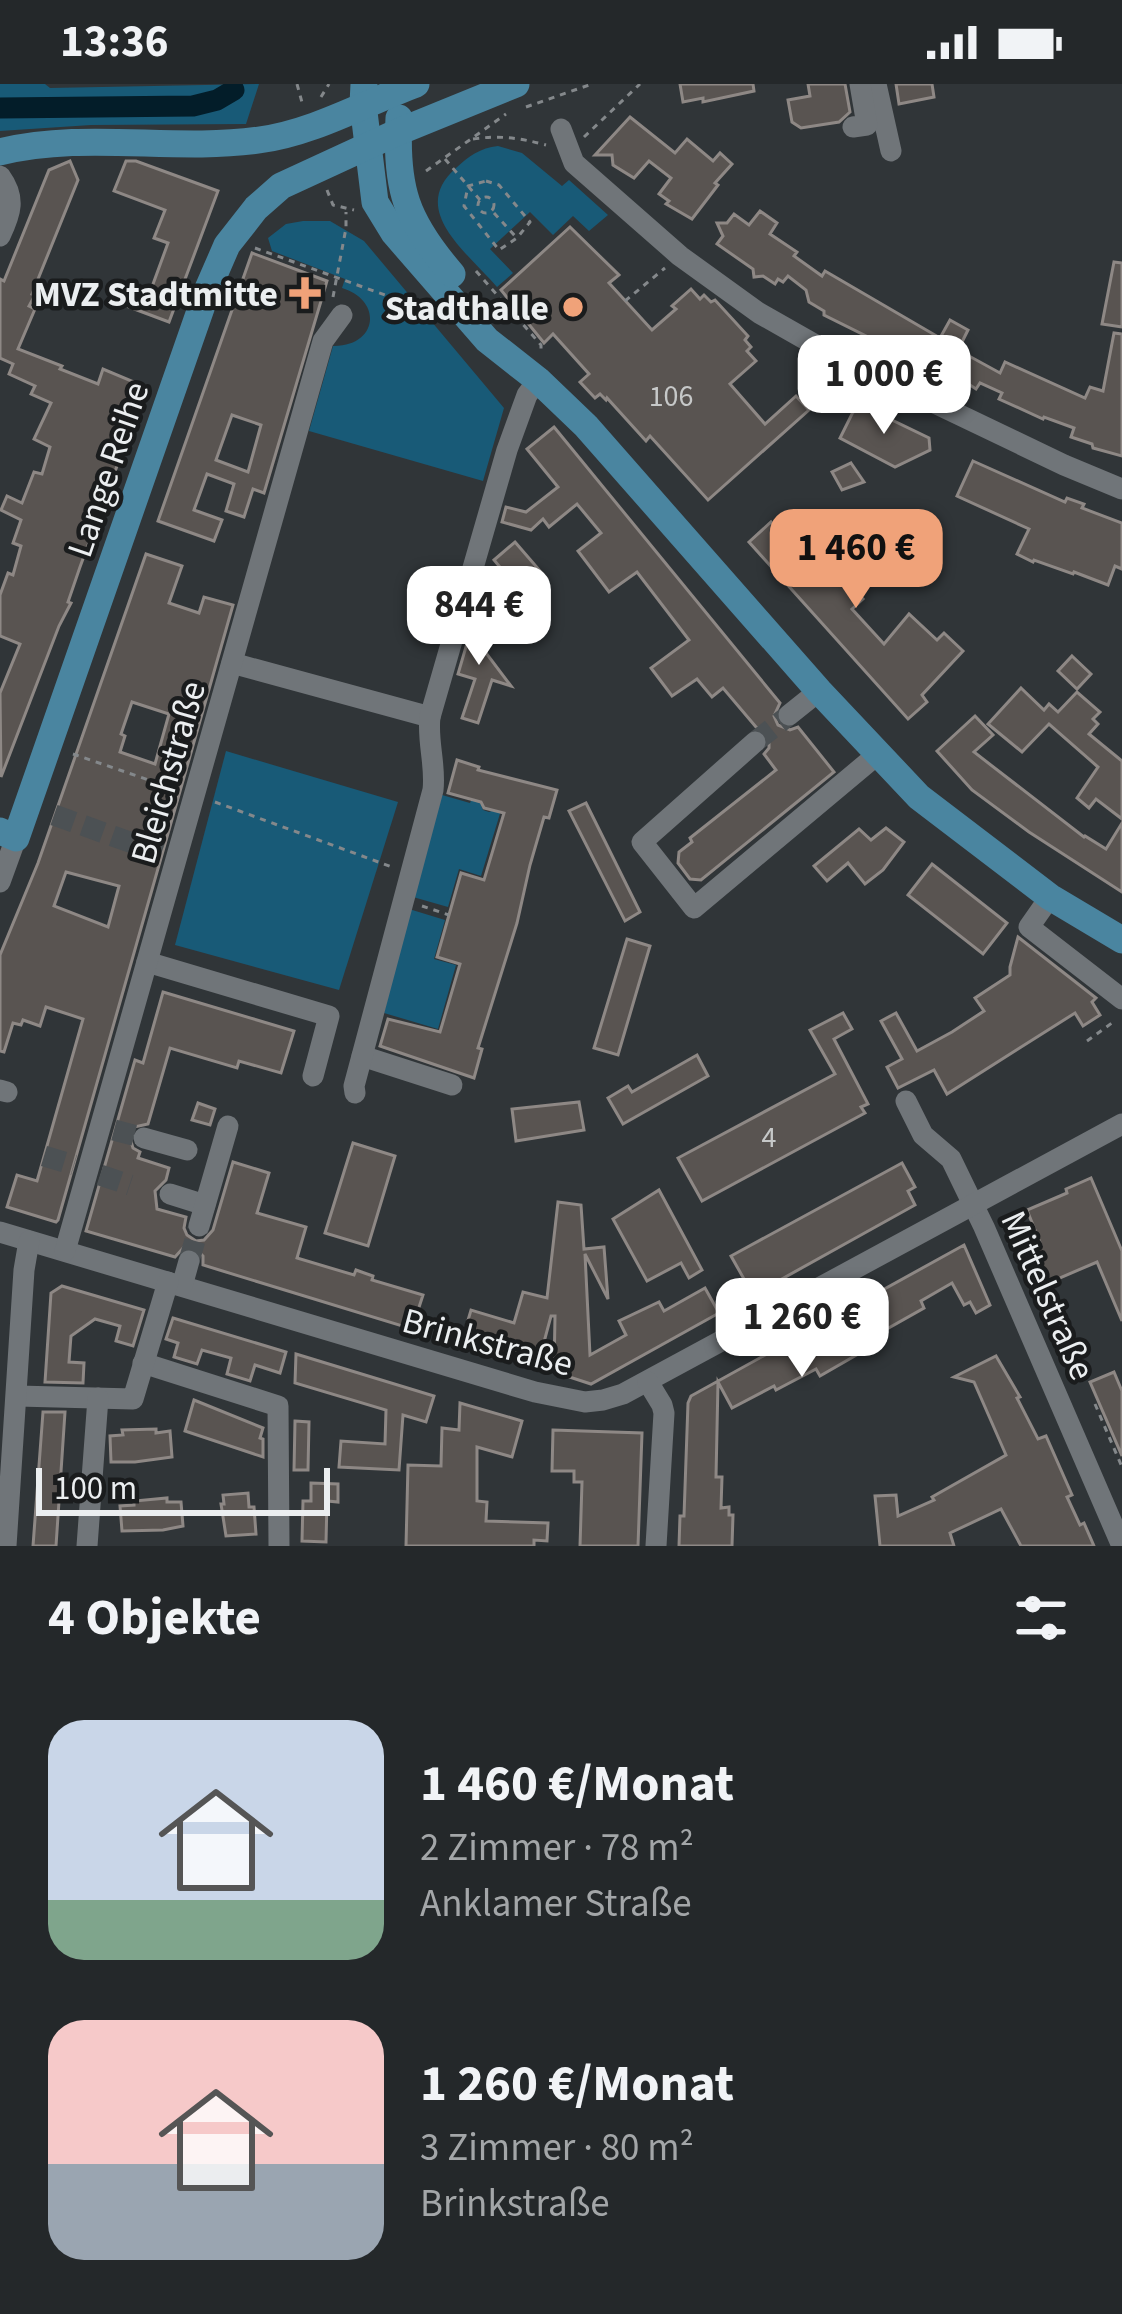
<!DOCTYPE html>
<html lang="de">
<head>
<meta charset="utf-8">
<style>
	body { margin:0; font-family:"Source Sans 3",sans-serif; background:#2c3032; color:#f1f3f6; height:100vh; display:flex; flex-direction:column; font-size:45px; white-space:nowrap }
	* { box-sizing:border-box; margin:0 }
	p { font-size:39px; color:#a3a6a8 }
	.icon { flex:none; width:66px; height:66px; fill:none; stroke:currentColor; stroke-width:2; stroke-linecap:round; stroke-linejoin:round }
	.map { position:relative; height:1462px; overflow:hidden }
	.sheet { display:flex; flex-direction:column; background:#24282a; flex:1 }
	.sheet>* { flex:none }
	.scale { position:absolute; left:36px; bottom:30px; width:294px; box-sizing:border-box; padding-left:12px; border:6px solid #ebeef0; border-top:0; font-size:33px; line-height:42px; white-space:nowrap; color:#ebeef0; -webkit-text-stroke:9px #1a1c1d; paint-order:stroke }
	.price { position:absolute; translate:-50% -102px; padding:0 27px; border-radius:24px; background:#fff; color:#222; font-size:39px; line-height:78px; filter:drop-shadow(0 3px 6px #0008) }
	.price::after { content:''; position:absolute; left:50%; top:72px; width:36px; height:27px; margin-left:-18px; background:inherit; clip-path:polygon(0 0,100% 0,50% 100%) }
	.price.selected { background:#f0a279; color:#111 }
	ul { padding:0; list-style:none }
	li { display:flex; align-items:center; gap:36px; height:300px; padding:0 48px }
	li span { display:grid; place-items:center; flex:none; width:336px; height:240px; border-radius:36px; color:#555 }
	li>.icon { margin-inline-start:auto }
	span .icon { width:144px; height:144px; fill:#fffc; stroke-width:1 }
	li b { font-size:51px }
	h2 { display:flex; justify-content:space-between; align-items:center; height:144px; padding:0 48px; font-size:51px }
	.status { display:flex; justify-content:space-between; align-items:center; height:84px; padding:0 60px; background:#24282a; direction:ltr }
	.status svg { height:33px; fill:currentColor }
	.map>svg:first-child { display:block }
	.green { fill:#185a77 }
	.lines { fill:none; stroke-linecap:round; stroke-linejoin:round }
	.canal { stroke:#031d29; stroke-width:21 }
	.building { fill:#595451; stroke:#8e8885; stroke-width:3; fill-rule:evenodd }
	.minor-tunnel { stroke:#4c5154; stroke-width:21; stroke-dasharray:21 10; stroke-linecap:butt }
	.path { stroke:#84888b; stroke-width:3; stroke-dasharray:6 6; stroke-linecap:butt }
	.minor { stroke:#707579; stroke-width:21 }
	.major { stroke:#4a85a0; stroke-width:27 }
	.poi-dot { fill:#f0a279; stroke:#1a1c1d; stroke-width:4.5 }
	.labels { text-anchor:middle; stroke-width:9; stroke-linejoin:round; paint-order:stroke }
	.number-label { font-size:30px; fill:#c6c8c8 }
	.poi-label { font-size:36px; font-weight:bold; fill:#ebeef0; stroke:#1a1c1d; text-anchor:end }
	.street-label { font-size:36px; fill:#ebeef0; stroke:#1a1c1d }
</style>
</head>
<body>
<div class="status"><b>13:36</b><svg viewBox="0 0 49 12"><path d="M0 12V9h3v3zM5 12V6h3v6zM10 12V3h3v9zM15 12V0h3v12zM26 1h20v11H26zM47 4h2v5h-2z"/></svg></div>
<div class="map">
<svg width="1122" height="1462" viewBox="0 0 1122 1462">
	<rect width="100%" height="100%" fill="#303538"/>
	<!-- green -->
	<g class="green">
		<path d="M0,0H45L50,4L259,0L246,40L91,41L0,47Z"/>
		<path d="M498,62L522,69L562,102L569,96L608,131L589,147L573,132L553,151L530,128L490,165L513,189L497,203C467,168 408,126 456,84C469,72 480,64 498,62Z"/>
		<path d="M303,137H330L364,157L504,324L483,397L309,347L333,262C377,263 384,217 342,204L345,195L272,167L268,154L286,140Z"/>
		<path d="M226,667L398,718L339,906L175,861Z"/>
		<path d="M442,711L470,719L472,714L479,716L483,726L489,728L502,723L481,792L459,785L448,823L413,813Z"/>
		<path d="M409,825L445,836L434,875L456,881L438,945L384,929Z"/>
	</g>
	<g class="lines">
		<!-- canal -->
		<path class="canal" d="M0,24L193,22L217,16L234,6"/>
	</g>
	<!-- building -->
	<g class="building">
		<path d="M680,0H753L754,7L703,18V14L683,18Z"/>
		<path d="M808,0H845L850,28L839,38L801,44L792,38L788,16L810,12Z"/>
		<path d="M896,0H932L934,13L899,20Z"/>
		<path d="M630,33L675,69L687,55L713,77L720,69L732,80L715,99L718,101L692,135L666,120L669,117L659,110L671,94L649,77L634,94L613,81L612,71H595Z"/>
		<path d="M70,77L78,96L32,210L35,211L29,222L35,225L18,265L62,282L60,285L98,300L103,285L146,303L80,483L68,518L71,519L59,542L1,693L0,609L20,560L0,552V511L8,489L13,491L21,462L13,459L21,436L1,426L7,412L22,419L34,388L42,390L50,363L34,355L51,319L31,310L35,302L9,290L13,280L0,274V195L4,197L49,86Z"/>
		<path d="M126,77H136L218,107L169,238L129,223L135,206L149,211L168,159L154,154L165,126L114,107Z"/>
		<path d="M760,127L777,139L770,150L797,168L794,172L822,192L825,187L940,254L950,236L968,246L958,266L1000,289L1005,278L1085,314L1090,303L1103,307L1114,249L1122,250V372L1093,364L1092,360L1071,353L1074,344L1044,333L1043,335L999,315L1002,309L980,299L976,305L970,301L967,305H949L935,299L928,288L920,284L934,257L897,270L884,262L874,267V256L824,231V227L809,218L806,206L788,192L783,198L778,195L775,200L763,192L754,193L753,185L717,160L723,152L717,139H727L734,130L749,141Z"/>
		<path d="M570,143L619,191L609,199L652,246L676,225L672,222L691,205L700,215L704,211L711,218L715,216L748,252L745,256L751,263L747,267L756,277L730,300L765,340L796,312L809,326L708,416L650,352L646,357L607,314L606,316L600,310L595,314L580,298L589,290L553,250L544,259L501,206Z"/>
		<path d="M252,169L327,197L264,409L253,405L244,433L226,427L234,400L207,390L194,426L222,436L214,457L158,437ZM232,331L261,341L248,388L216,376Z"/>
		<path d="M1114,178L1122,179V243L1102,240Z"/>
		<path d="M866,323L879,330L890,324V335L929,354L930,366L895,383L840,354L853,328Z"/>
		<path d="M554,343L780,619L774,632L778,641L790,646L798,643L834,688L701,796L690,795L678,779L679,768L692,758L690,754L776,686L764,670L769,664V654L765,647L756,643L723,604L712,613L697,595L672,612L651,584L689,556L637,488L609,508L578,467L601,449L577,420L549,443L543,435L531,446L502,438L506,423L526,428L558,403L527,365Z"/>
		<path d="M973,377L1065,418L1067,414L1084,420L1082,424L1122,439V485L1115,482L1108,501L1074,488L1073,490L1034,476L1033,478L1017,470L1029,445L957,412Z"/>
		<path d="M851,379L864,398L842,406L832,388Z"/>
		<path d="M847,435L853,443L862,435L874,450L865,457L869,462L839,488L863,515L852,525L884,560L909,530L937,556L944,549L963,567L922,611L927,618L908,635L749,458L771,438L782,451L796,438L816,462Z"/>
		<path d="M515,458L547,495L525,513L494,476Z"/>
		<path d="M146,470L182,482L169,519L199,529L204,513L233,521L58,1136L56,1138L7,1123L17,1091L37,1097L83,935L46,923L40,942L23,936L21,941L13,939L4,968L0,967V871L38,779ZM132,618L169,630L155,680L120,668L125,652L121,650ZM66,788L119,802L108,843L54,822Z"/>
		<path d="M475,532L495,538L486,569L511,602L492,596L478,639L462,634L475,595L458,590Z"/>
		<path d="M1072,572L1091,590L1077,605L1058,587Z"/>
		<path d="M1021,604L1044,626L1049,620L1058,628L1077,608L1100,628L1093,635L1098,640L1089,650L1122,677V735L1096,715L1089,724L1077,714L1098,683L1049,640L1022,668L988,640Z"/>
		<path d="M975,632L993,651L974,668L1084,753L1085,752L1106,765L1122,739V808L1029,748L972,706L937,667Z"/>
		<path d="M457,676L479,683L478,686L557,706L549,734L544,733L530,781L517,839L478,964L482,965L474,994L380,962L388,935L440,948L460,880L437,873L461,789L484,796L504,729L484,724L481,718L448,709Z"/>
		<path d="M586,719L640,828L625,837L569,727Z"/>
		<path d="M886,744L904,758L883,786L865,800L848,779L827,797L814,782L859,745L871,756Z"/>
		<path d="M932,780L1007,839L983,870L908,811Z"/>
		<path d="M1018,853L1096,914L1092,918L1100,931L1083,942L1075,929L947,1010L934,986L898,1004L887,983L902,975L881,937L896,929L917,967L952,948L984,927L975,914L1010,891V883Z"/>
		<path d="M627,855L650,862L618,971L594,964Z"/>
		<path d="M163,908L294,947L281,989L239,977L237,984L170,964L148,1040L134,1043L129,1051L133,1064L140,1068L138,1074L169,1084L166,1096L155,1107L157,1125L186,1133L184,1144L187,1151L196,1157L204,1156L213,1146L233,1078L269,1089L257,1129L306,1143L297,1174L354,1191L356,1186L373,1192L372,1196L423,1211L412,1245L203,1181V1172L194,1163H184L175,1173L86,1147L135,976L143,979Z"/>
		<path d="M843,929L852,945L834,955L868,1020L861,1023L865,1029L702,1117L678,1074L835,990L810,946Z"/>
		<path d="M697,971L708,992L623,1040L608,1014L628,1002L632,1008Z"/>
		<path d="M579,1018L584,1046L516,1057L512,1025Z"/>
		<path d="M198,1019L215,1025L210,1041L192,1036Z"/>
		<path d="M353,1059L395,1072L368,1162L325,1149Z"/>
		<path d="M902,1079L915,1103L908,1107L915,1121L753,1211L731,1172Z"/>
		<path d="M1091,1094L1122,1167V1237L1097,1178L1048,1199L1049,1202L1034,1209L1018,1171L1041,1161L1027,1126L1067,1109L1066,1105Z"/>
		<path d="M659,1106L702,1186L689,1194L681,1179L647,1197L613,1135Z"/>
		<path d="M558,1118L581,1121L584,1165L604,1163L608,1215L585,1170L590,1271L626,1251L619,1237L659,1218L664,1227L705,1204L719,1229L591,1300L554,1288L555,1232H551L540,1273L507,1264L504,1273L461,1260L471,1226L514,1239L523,1208L547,1214Z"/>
		<path d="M964,1161L990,1221L976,1229L970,1218L964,1221L952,1199L921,1217L924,1224L855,1263L858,1270L820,1292L816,1285L776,1306L774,1302L732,1324L718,1298L716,1393H722L721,1424L729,1423V1431H733L732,1462H679L680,1432H684L688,1319L691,1312Z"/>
		<path d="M62,1202L144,1226L133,1262L116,1257L120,1242L95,1235L71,1252L69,1278L84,1279L83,1299L45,1298L51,1209Z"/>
		<path d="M173,1234L286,1268L280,1289L255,1281L250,1297L227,1290L231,1274L202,1266L197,1280L174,1273L178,1259L166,1255Z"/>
		<path d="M296,1270L434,1312L426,1338L403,1331L399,1386L339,1383L341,1357L385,1360L386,1326L295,1299Z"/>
		<path d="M996,1272L1020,1313L1017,1314L1038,1355L1046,1352L1072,1411L1067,1413L1080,1441L1084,1439L1094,1462H1021L1001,1425L950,1449L954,1462H880L875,1412L896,1411L898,1432L934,1416L932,1413L1006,1371L974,1298L954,1293Z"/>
		<path d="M1114,1288L1122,1307V1372L1090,1298Z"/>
		<path d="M194,1316L263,1344L260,1354L263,1355V1373L185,1347Z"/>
		<path d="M460,1319L522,1337L512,1373L477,1363V1417L487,1418L486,1437L548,1439L547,1457L534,1456V1462H406L408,1381L441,1382L442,1344L459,1346Z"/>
		<path d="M43,1328H65L56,1462H33Z"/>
		<path d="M295,1337L309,1338L308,1386H294Z"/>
		<path d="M156,1345V1349L170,1347L172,1373L135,1378H111L110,1352L123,1351L122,1346Z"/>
		<path d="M553,1346L642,1349L638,1462H580L582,1398H574V1387H552Z"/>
		<path d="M311,1399L338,1400V1418L327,1417L326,1458L302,1457L303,1417H311Z"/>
		<path d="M248,1409L249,1423H254L256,1450L226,1452L221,1420H224L223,1411Z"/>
		<path d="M167,1414V1418H181L183,1442L163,1446L122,1447L120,1422L134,1421V1417Z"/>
	</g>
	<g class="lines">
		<!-- minor-tunnel -->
		<g class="minor-tunnel">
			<path d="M755,658L789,631"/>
			<path d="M54,731L163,770"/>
			<path d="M114,1046L144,1054"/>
			<path d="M44,1072L74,1081"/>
			<path d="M100,1091L130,1101"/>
			<path d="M189,1177L199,1142"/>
		</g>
		<!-- path -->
		<g class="path">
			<path d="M297,0L303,22"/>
			<path d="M321,13L329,0"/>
			<path d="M526,23L592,0"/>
			<path d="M584,53L640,0"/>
			<path d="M473,55C500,51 520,54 546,61"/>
			<path d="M445,75L480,116"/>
			<path d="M426,87L506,30"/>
			<path d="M486,97L499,101L530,138L517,154L499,166L464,122L468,102Z"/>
			<path d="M327,106L333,121L354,126"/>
			<circle cx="486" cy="121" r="8"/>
			<path d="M494,129L516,153"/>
			<path d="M255,164L432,228"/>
			<path d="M476,187L541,261V267"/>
			<path d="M333,213L346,144V128"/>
			<path d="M625,217L665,184"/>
			<path d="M73,670L172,704"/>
			<path d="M215,718L392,783"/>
			<path d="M422,822L449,831"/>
			<path d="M1087,957L1116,936"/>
			<path d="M1095,1320L1122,1383"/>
		</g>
		<!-- minor -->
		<g class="minor">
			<path d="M876,0L891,67"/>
			<path d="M853,43L867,41L860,0"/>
			<path d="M561,45L574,79L680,172L759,229L826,267L1064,381L1122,405"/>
			<path d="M0,92C16,114 11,129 0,152"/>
			<path d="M232,579L430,633"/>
			<path d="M789,631L819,607"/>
			<path d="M755,658L642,758L694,824L878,670"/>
			<path d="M0,798L16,754"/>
			<path d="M1050,813L1029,843L1122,915"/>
			<path d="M147,878L329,932L313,992"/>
			<path d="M362,972L452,1001"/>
			<path d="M0,1006L7,1008"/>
			<path d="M355,1009L354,1002L433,706C436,681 427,657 430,633L507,366L527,311L538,296"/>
			<path d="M906,1017L923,1051L951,1075L984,1143L1122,1462"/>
			<path d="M144,1054L187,1066"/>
			<path d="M170,1110L205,1121"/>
			<path d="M199,1142L228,1042"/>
			<path d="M0,1148L535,1308L585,1318L603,1316L623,1310L1122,1040"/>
			<path d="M65,1167L323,257L342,231"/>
			<path d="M182,1202L189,1177"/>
			<path d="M143,1279L278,1322L279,1462"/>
			<path d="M648,1298L662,1321L664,1329L656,1462"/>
			<path d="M18,1312L133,1315L168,1198"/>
			<path d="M6,1462L24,1186L29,1157"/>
			<path d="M87,1462L98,1314"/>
		</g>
		<!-- major -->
		<g class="major">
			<path d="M364,0L363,20L375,118L394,149L487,256L538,296L586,342L819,607L919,713L1050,813L1122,856"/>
			<path d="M399,34C395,104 406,137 452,190"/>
			<path d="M0,68C85,47 173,68 259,56C313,49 365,19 416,0"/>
			<path d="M0,747L16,754L207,207L227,161L256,124L281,102L398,48L516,0"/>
		</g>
	</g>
	<!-- markers -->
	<g class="poi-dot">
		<path d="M299 191h12v12h12v12h-12v12h-12v-12h-12v-12h12z"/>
		<circle cx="573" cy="223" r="12"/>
	</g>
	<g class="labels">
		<!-- number labels -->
		<g class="number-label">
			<text x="671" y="322">106</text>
			<text x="769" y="1063">4</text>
		</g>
		<!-- poi labels -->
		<g class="poi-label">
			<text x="278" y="222">MVZ Stadtmitte</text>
			<text x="549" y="236">Stadthalle</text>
		</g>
		<!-- street labels -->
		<g class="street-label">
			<text transform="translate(107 385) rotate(-71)" y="13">Lange Reihe</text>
			<text transform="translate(167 688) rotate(-74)" y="13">Bleichstraße</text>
			<text transform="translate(1049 1211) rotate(66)" y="13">Mittelstraße</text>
			<text transform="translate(488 1257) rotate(15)" y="13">Brinkstraße</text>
		</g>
	</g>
</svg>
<div class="scale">100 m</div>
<b class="price" style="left:884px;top:353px">1 000 €</b>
<b class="price selected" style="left:856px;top:527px">1 460 €</b>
<b class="price" style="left:479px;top:584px">844 €</b>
<b class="price" style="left:802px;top:1296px">1 260 €</b>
</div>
<section class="sheet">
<h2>4 Objekte<svg class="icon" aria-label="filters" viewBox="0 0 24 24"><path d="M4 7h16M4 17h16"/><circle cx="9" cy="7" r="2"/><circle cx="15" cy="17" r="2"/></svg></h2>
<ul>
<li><span style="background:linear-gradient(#c9d6e8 75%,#7fa58c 0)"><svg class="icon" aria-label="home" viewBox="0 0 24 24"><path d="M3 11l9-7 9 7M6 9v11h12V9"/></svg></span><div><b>1 460 €/Monat</b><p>2 Zimmer · 78 m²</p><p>Anklamer Straße</p></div></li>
<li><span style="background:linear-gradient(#f6c9c9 60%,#9aa5b1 0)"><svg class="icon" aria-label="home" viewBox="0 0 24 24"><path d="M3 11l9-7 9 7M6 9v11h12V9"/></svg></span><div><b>1 260 €/Monat</b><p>3 Zimmer · 80 m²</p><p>Brinkstraße</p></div></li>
</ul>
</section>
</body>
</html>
